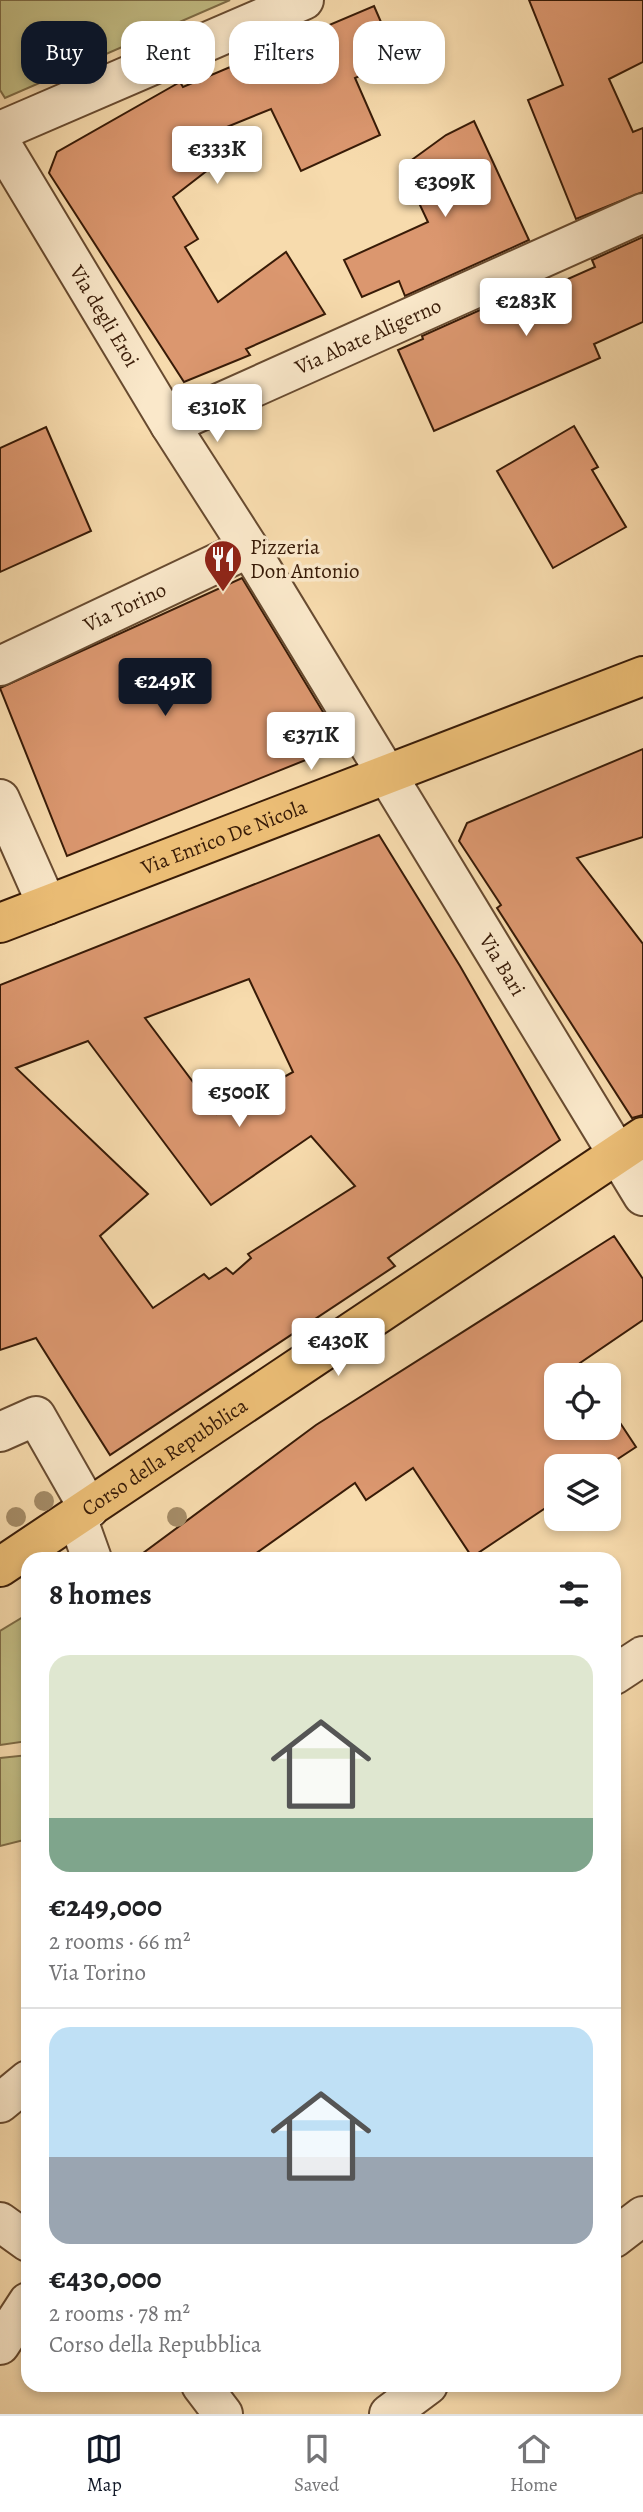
<!DOCTYPE html>
<html lang="en">
<head>
<meta charset="utf-8">
<style>
	body { margin:0; font-family:Alegreya,serif; background:#f6f6f6; color:#202124; height:100vh; display:flex; flex-direction:column; font-size:26px; white-space:nowrap }
	* { box-sizing:border-box; margin:0 }
	p { font-size:23px; color:#757577 }
	.icon { flex:none; width:38px; height:38px; fill:none; stroke:currentColor; stroke-width:2; stroke-linecap:round; stroke-linejoin:round }
	.map { position:relative; flex:1; overflow:hidden }
	.side { position:absolute; left:21px; top:1552px; width:600px; height:840px; display:flex; flex-direction:column; background:#fff; border-radius:21px; box-shadow:0 4px 10px #0003 }
	.side>* { flex:none }
	.top-card { position:absolute; left:21px; top:21px; width:602px; height:63px; display:flex; gap:14px }
	.controls { position:absolute; left:544px; top:1363px; display:grid; gap:14px }
	.controls a { display:grid; place-items:center; width:77px; height:77px; border-radius:14px; background:#fff; box-shadow:0 4px 10px #0003; font-size:35px }
	.price { position:absolute; translate:-50% -60px; padding:0 16px; border-radius:7px; background:#fff; color:#222; font-size:23px; line-height:46px; filter:drop-shadow(0 2px 4px #0008) }
	.price::after { content:''; position:absolute; left:50%; top:42px; width:21px; height:16px; margin-left:-10px; background:inherit; clip-path:polygon(0 0,100% 0,50% 100%) }
	.price.selected { background:#111827; color:#fff }
	ul { padding:0; list-style:none }
	li { display:grid; align-content:center; gap:14px; height:371px; padding:0 28px }
	li+li { border-top:2px solid #e0e0e0 }
	li span { display:grid; place-items:center; height:217px; border-radius:21px; color:#555 }
	li>.icon { margin-inline-start:auto }
	span .icon { width:126px; height:126px; fill:#fffc; stroke-width:1 }
	li b { font-size:30px }
	h2 { display:flex; justify-content:space-between; align-items:center; height:84px; padding:0 28px; font-size:30px }
	.chip { padding:0 24px; border-radius:21px; background:#fff; box-shadow:0 4px 10px #0003; font-size:24px; line-height:63px }
	.chip.selected { background:#111827; color:#fff }
	.dock { display:flex; justify-content:space-around; align-items:center; height:98px; border-top:2px solid #e0e0e0; background:#fff; font-size:19px; color:#757577 }
	.dock a { display:grid; justify-items:center; gap:4px }
	.dock .selected { color:#111827 }
	.map>svg:first-child { display:block }
	.green { fill:#c3be85; stroke:#7e6c46; stroke-width:2 }
	.building { fill:#db976f; stroke:#381b07; stroke-width:2; fill-rule:evenodd }
	.lines { fill:none; stroke-linecap:round; stroke-linejoin:round }
	.minor-casing { stroke:#684b30; stroke-width:42 }
	.major-casing { stroke:#381b07; stroke-width:42 }
	.minor { stroke:#fae8ca; stroke-width:38 }
	.major { stroke:#ecbe76; stroke-width:38 }
	.tree { fill:#a58c67 }
	.labels { text-anchor:middle; stroke-width:7; stroke-linejoin:round; paint-order:stroke }
	.street-label { font-size:21px; fill:#381b07; stroke:#fae8ca }
	.poi-label { font-size:21px; fill:#381b07; stroke:#fae8ca; text-anchor:start }
</style>
</head>
<body>
<div class="map">
<svg width="643" height="2414" viewBox="0 0 643 2414">
	<rect width="100%" height="100%" fill="#f7dbad"/>
	<filter id="stains"><feTurbulence type="fractalNoise" baseFrequency=".00286" numOctaves="4"/><feColorMatrix values="0 0 0 0 .2 0 0 0 0 .09 0 0 0 0 .02 0 0 0 .5 -.17"/></filter>
	<radialGradient id="worn" r=".72"><stop offset=".6" stop-color="#630" stop-opacity="0"/><stop offset="1" stop-color="#630" stop-opacity=".3"/></radialGradient>
	<!-- green -->
	<g class="green">
		<path d="M0,0H230L5,98L0,90Z"/>
		<path d="M28,1614V1741L0,1745V1631Z"/>
		<path d="M28,1755V1839L0,1846V1758Z"/>
	</g>
	<!-- building -->
	<g class="building">
		<path d="M529,0H643V62L609,79L633,132L643,128V192L576,219L528,100L563,85Z"/>
		<path d="M374,6L397,59L355,78L380,135L301,171L271,109L212,133L226,156L173,197L198,239L185,247L218,302L286,252L325,314L246,349L250,355L184,382L49,173L57,152L180,82L183,87Z"/>
		<path d="M474,121L529,240L405,296L399,281L362,297L344,260L428,222L402,167L446,135Z"/>
		<path d="M643,237V322L594,344L600,358L434,431L398,350L423,339L422,336L547,280L550,287L595,267L592,260Z"/>
		<path d="M574,426L598,467L592,470L626,527L553,568L497,471Z"/>
		<path d="M46,427L91,531L0,572V448Z"/>
		<path d="M242,578L343,745L67,856L0,688Z"/>
		<path d="M643,749V837L577,858L643,944V1115L632,1118L497,908L501,905L459,841L467,823Z"/>
		<path d="M379,835L460,966L560,1140L388,1258L395,1266L110,1455L36,1338L0,1350V985ZM249,979L293,1072L217,1114L145,1018ZM88,1041L211,1205L311,1136L355,1186L248,1254L251,1258L233,1274L226,1268L209,1279L204,1274L153,1308L100,1236L148,1194L16,1068Z"/>
		<path d="M614,1236L643,1279V1320L580,1363L589,1376H556V1428H609V1406L636,1447L607,1466H556V1501L472,1557L413,1468L366,1500L355,1483L248,1559H135L316,1425Z"/>
	</g>
	<g class="lines">
		<defs>
			<g id="minor">
				<path d="M0,131L304,0"/>
				<path id="s1" d="M0,142L170,425L249,548L643,1196"/>
				<path id="s2" d="M170,425L643,213"/>
				<path id="s3" d="M0,666L249,548"/>
				<path d="M0,799L47,905"/>
				<path d="M0,1432L36,1416L89,1509"/>
				<path d="M77,1517L92,1559"/>
				<path d="M614,1675L643,1656"/>
				<path d="M0,2103L28,2080"/>
				<path d="M0,2222L28,2242"/>
				<path d="M614,2238L643,2216"/>
				<path d="M0,2345L28,2302"/>
				<path d="M201,2385L223,2414"/>
				<path d="M389,2414L428,2385"/>
			</g>
			<g id="major">
				<path id="s4" d="M0,923L643,676"/>
				<path id="s5" d="M0,1567L643,1137"/>
			</g>
		</defs>
		<!-- minor casing -->
		<use href="#minor" class="minor-casing"/>
		<!-- major casing -->
		<use href="#major" class="major-casing"/>
		<!-- minor -->
		<use href="#minor" class="minor"/>
		<!-- major -->
		<use href="#major" class="major"/>
	</g>
	<!-- trees -->
	<g class="tree">
		<circle cx="44" cy="1501" r="10"/>
		<circle cx="16" cy="1517" r="10"/>
		<circle cx="177" cy="1517" r="10"/>
	</g>
	<!-- icons -->
	<defs>
		<symbol id="restaurant-pin" viewBox="-11 -11 22 30"><path d="M0 17L-7.5 6A9.5 9.5 0 1 1 7.5 6Z" fill="#8f2418" stroke="#fae8ca"/><path d="M-5-6h1v4h1v-4h1v4h1v-4h1v5L-1.5 .5V6h-2V.5L-5-1ZM5-6V6H3V1.5H1.5Q1.5-4 5-6Z" fill="#fff"/></symbol>
	</defs>
	<g fill-rule="evenodd">
		<use href="#restaurant-pin" x="201" y="537" width="44" height="60"/>
	</g>
	<g class="labels">
		<!-- street labels -->
		<g class="street-label">
			<text dy="7" stroke="none"><textPath href="#s1" startOffset="203">Via degli Eroi</textPath></text>
			<text dy="7" stroke="none"><textPath href="#s2" startOffset="217">Via Abate Aligerno</textPath></text>
			<text dy="7" stroke="none"><textPath href="#s3" startOffset="138">Via Torino</textPath></text>
			<text dy="7" stroke="none"><textPath href="#s4" startOffset="240">Via Enrico De Nicola</textPath></text>
			<text dy="7" stroke="none"><textPath href="#s1" startOffset="964">Via Bari</textPath></text>
			<text dy="7" stroke="none"><textPath href="#s5" startOffset="198">Corso della Repubblica</textPath></text>
		</g>
		<!-- poi labels -->
		<g class="poi-label">
			<text x="250" y="554">Pizzeria<tspan x="250" dy="24">Don Antonio</tspan></text>
		</g>
	</g>
	<rect width="100%" height="100%" filter="url(#stains)"/>
	<rect width="100%" height="100%" fill="url(#worn)"/>
</svg>
<div class="controls">
<a><svg class="icon" aria-label="locate" viewBox="0 0 24 24"><circle cx="12" cy="12" r="6"/><path d="M12 2v4M12 18v4M2 12h4M18 12h4"/></svg></a>
<a><svg class="icon" aria-label="layers" viewBox="0 0 24 24"><path d="M12 4l9 5-9 5-9-5zM3 14l9 5 9-5"/></svg></a>
</div>
<b class="price" style="left:217px;top:186px">€333K</b>
<b class="price" style="left:445px;top:219px">€309K</b>
<b class="price" style="left:526px;top:338px">€283K</b>
<b class="price" style="left:217px;top:444px">€310K</b>
<b class="price selected" style="left:165px;top:718px">€249K</b>
<b class="price" style="left:311px;top:772px">€371K</b>
<b class="price" style="left:239px;top:1129px">€500K</b>
<b class="price" style="left:338px;top:1378px">€430K</b>
<div class="top-card">
<a class="chip selected">Buy</a>
<a class="chip">Rent</a>
<a class="chip">Filters</a>
<a class="chip">New</a>
</div>
<section class="side">
<h2>8 homes<svg class="icon" aria-label="filters" viewBox="0 0 24 24"><path d="M4 7h16M4 17h16"/><circle cx="9" cy="7" r="2"/><circle cx="15" cy="17" r="2"/></svg></h2>
<ul>
<li><span style="background:linear-gradient(#dfe7d0 75%,#7fa58c 0)"><svg class="icon" aria-label="home" viewBox="0 0 24 24"><path d="M3 11l9-7 9 7M6 9v11h12V9"/></svg></span><div><b>€249,000</b><p>2 rooms · 66 m²</p><p>Via Torino</p></div></li>
<li><span style="background:linear-gradient(#bfe0f5 60%,#9aa5b1 0)"><svg class="icon" aria-label="home" viewBox="0 0 24 24"><path d="M3 11l9-7 9 7M6 9v11h12V9"/></svg></span><div><b>€430,000</b><p>2 rooms · 78 m²</p><p>Corso della Repubblica</p></div></li>
</ul>
</section>
</div>
<nav class="dock">
<a class="selected"><svg class="icon" aria-label="map" viewBox="0 0 24 24"><path d="M3 6l6-2 6 2 6-2v14l-6 2-6-2-6 2zM9 4v14M15 6v14"/></svg>Map</a>
<a><svg class="icon" aria-label="saved" viewBox="0 0 24 24"><path d="M7 4h10v16l-5-4-5 4z"/></svg>Saved</a>
<a><svg class="icon" aria-label="home" viewBox="0 0 24 24"><path d="M3 11l9-7 9 7M6 9v11h12V9"/></svg>Home</a>
</nav>
</body>
</html>
